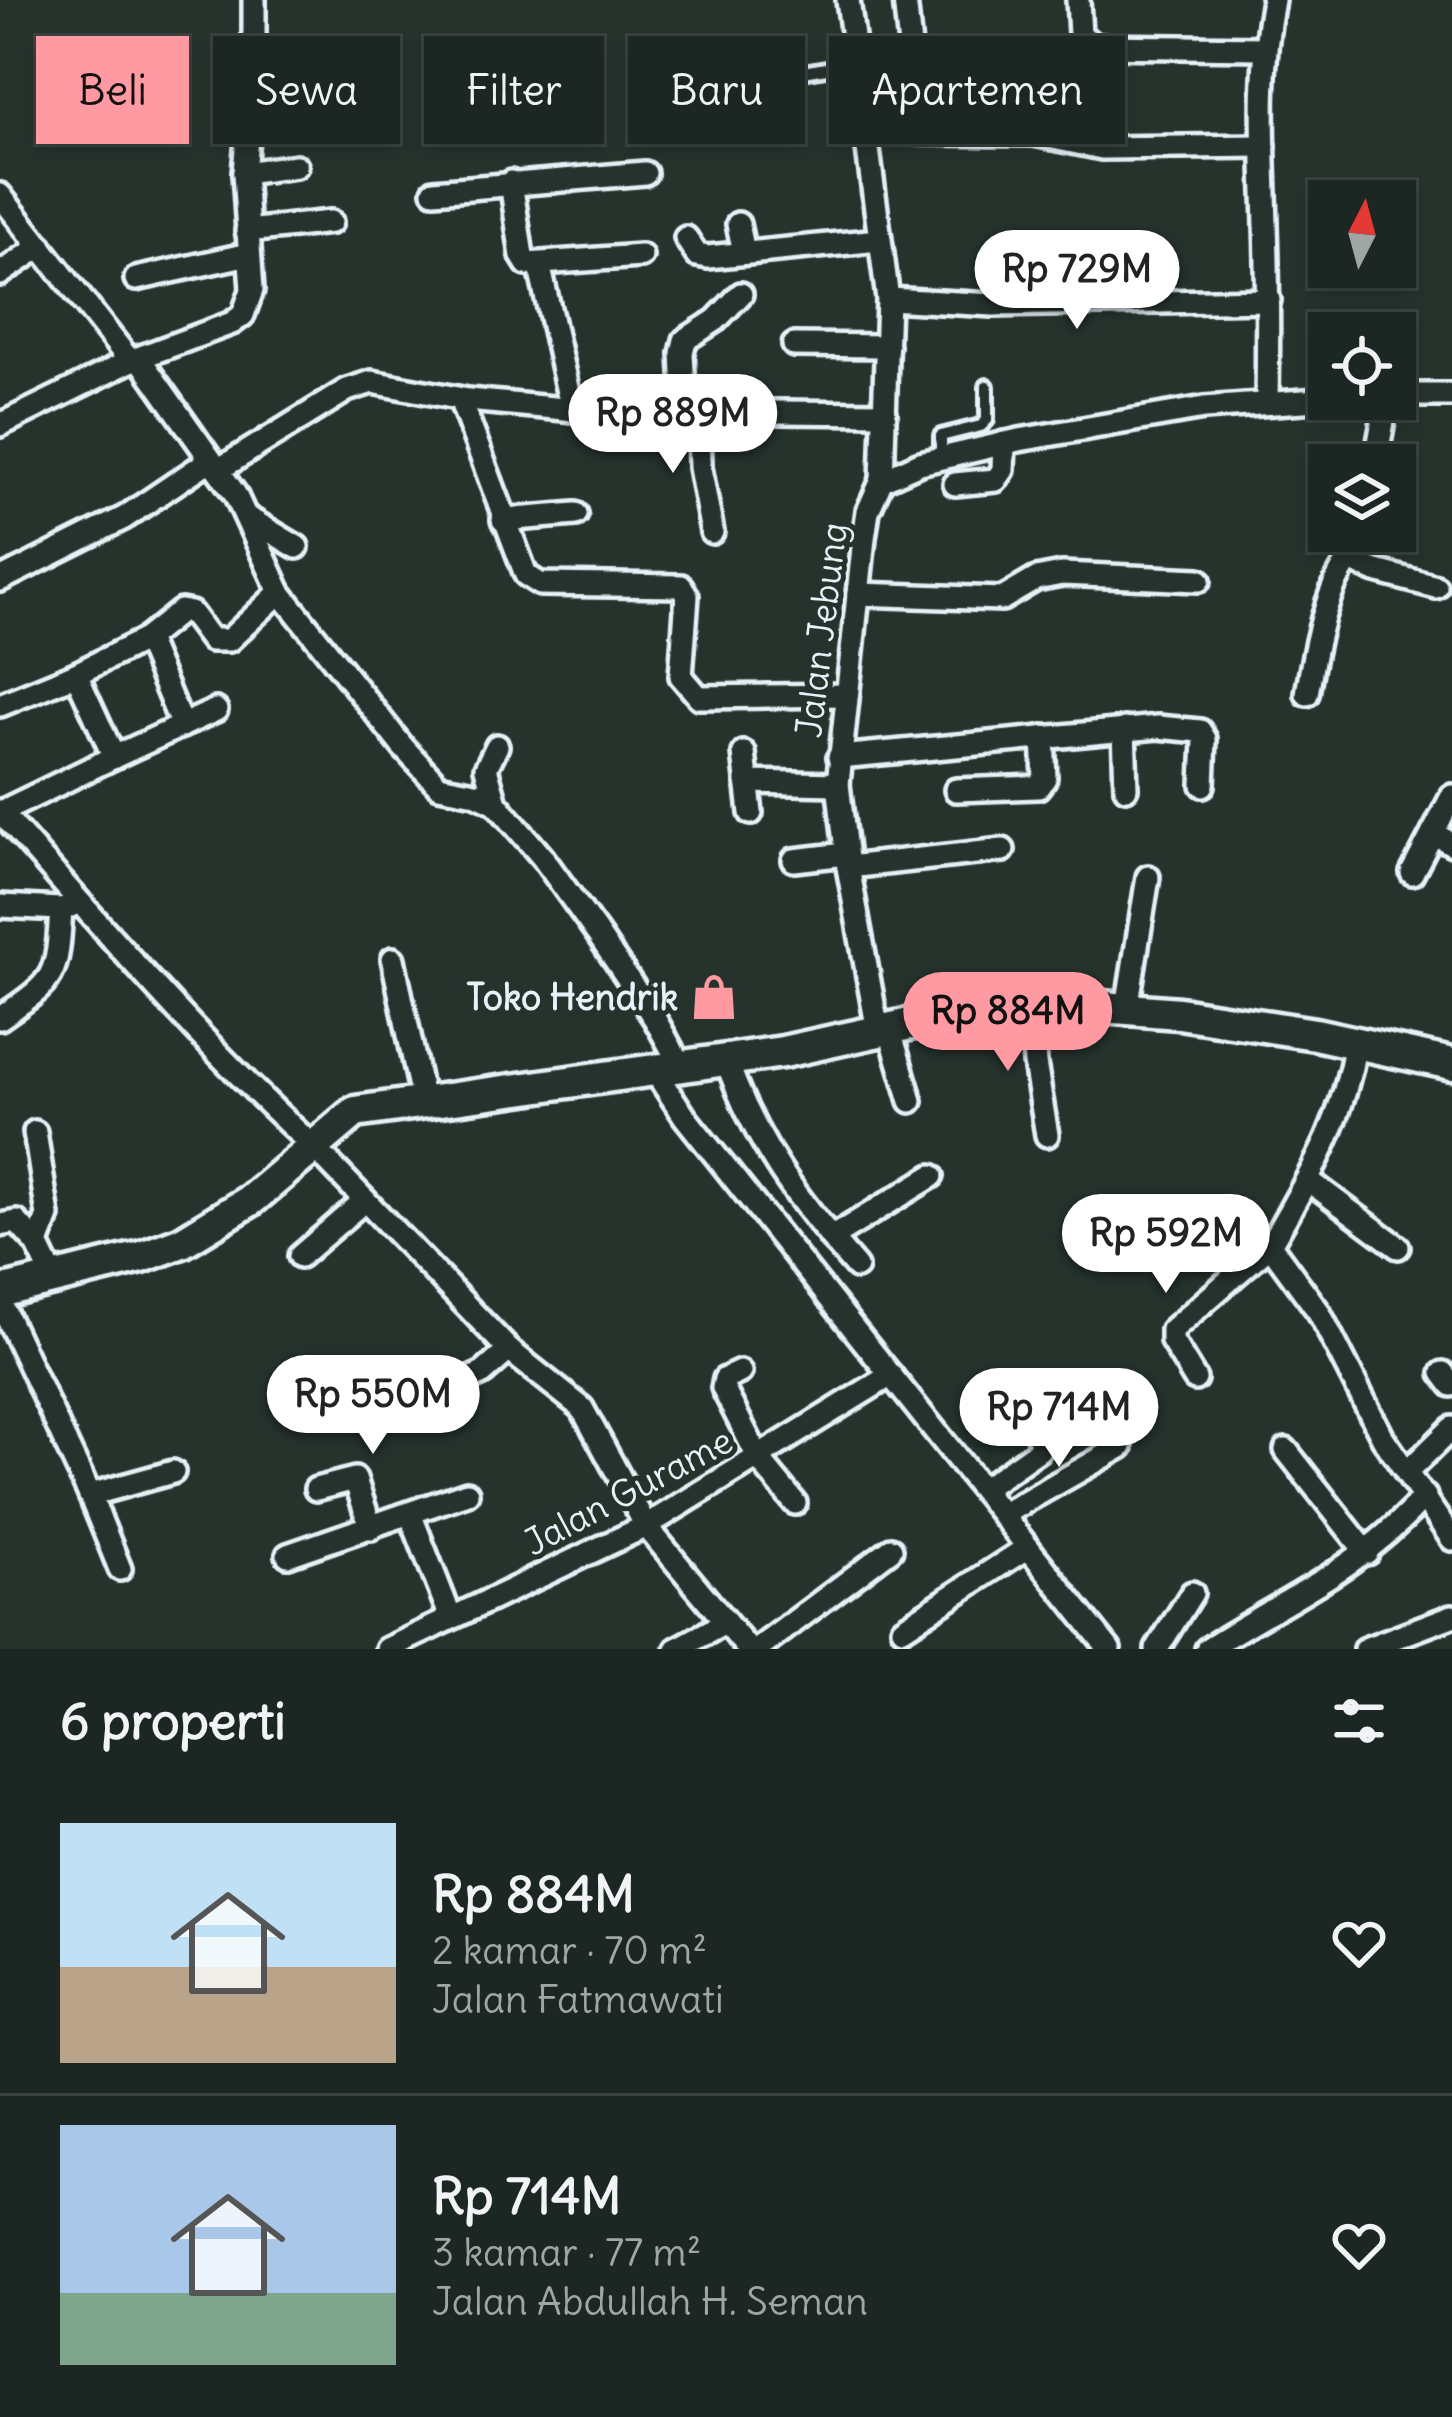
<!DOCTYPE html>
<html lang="id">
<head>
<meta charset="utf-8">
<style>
	body { margin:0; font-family:Delius,sans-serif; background:#29322f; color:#f1f3f6; height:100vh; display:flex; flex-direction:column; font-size:45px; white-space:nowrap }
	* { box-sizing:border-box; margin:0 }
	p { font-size:39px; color:#a0a5a5 }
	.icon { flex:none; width:66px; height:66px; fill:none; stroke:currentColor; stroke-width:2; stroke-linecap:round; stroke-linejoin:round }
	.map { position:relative; height:1649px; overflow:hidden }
	.sheet { display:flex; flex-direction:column; background:#1c2622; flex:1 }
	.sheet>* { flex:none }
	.top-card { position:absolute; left:36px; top:36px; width:1380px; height:108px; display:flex; gap:24px }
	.needle { width:78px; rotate:6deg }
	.buttons { position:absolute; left:1308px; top:180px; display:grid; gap:24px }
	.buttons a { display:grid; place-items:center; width:108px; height:108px; border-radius:0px; background:#1c2622; box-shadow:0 6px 18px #0003,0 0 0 3px #3a4340; font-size:60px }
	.price { position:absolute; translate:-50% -102px; padding:0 27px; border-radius:42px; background:#fff; color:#222; font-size:39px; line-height:78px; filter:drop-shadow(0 3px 6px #0008) }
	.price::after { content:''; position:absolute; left:50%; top:72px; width:36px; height:27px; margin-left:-18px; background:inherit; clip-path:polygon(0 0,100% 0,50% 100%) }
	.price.selected { background:#ff9aa2; color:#111 }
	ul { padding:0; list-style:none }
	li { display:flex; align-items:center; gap:36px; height:300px; padding:0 60px }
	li+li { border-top:3px solid #3a4340 }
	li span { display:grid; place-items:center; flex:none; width:336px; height:240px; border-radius:0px; color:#555 }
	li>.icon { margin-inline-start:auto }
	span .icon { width:144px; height:144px; fill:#fffc; stroke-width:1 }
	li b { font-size:51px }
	h2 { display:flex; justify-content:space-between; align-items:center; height:144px; padding:0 60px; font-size:51px }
	.pill { padding:0 42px; border-radius:0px; background:#1c2622; box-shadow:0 6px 18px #0003,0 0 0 3px #3a4340; font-size:42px; line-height:108px }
	.pill.selected { background:#ff9aa2; color:#111 }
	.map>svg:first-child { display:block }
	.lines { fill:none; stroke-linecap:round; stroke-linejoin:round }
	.lane-casing { stroke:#e8f1f8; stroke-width:20 }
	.street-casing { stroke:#e8f1f8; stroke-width:30 }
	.secondary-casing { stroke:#e8f1f8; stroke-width:39 }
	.lane { stroke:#26332d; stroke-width:10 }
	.street { stroke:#26332d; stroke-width:21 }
	.secondary { stroke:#26332d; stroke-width:30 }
	.labels { text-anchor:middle; stroke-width:10; stroke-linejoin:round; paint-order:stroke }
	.street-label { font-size:36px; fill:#e8f1f8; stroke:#26332d }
	.poi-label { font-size:36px; font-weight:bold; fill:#e8f1f8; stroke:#26332d; text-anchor:end }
</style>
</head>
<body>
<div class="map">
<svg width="1452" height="1649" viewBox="0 0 1452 1649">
	<rect width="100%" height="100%" fill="#26332d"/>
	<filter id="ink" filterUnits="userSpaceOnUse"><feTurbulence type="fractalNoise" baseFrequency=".00833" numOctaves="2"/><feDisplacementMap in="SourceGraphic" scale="24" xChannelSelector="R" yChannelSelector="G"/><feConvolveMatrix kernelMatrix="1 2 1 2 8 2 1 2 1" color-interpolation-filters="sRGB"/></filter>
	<g filter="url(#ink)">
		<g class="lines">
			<defs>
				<g id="lane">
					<path d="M722,86L855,63"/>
					<path d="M941,458V436L981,426L987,420V386"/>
				</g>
				<g id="street">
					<path d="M848,0L888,299L882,480"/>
					<path d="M905,0L911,55L917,69"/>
					<path d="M1078,0L1080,34L1094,46L1264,48"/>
					<path d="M919,133L1034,134L1102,148L1264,146"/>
					<path d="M244,173L296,166"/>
					<path d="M511,182L522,256L527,264L641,256"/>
					<path d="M434,191L645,173"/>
					<path d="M0,195L130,361"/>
					<path d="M738,224L744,252"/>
					<path d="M247,231L331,222"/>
					<path d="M686,238L697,255L708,257L879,240"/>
					<path d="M539,264L572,410"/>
					<path d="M0,274L41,246"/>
					<path d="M136,279L249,254"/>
					<path d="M888,299L993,305L1269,300"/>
					<path d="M794,345L887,346"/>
					<path d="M140,359L235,494L280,592L403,747L439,786L475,793L496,803"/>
					<path d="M1395,395H1452"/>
					<path d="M460,399L526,575L540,584L681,586L687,596L681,676L699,697L847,695"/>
					<path d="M1267,403C1268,343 1268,284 1266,225C1264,149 1258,75 1273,0"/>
					<path d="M685,410L682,353L685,340L716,320L741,294"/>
					<path d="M699,410L700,467L712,532"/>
					<path d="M0,425L130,361L232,323L243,315L252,290L244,173L254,55V0"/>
					<path d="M1375,465L1387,399"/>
					<path d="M218,470L347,390L372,382L468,400L575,410L885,413"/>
					<path d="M955,484L996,480L1003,470L1004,443"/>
					<path d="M250,519L297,547"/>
					<path d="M503,520L576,514"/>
					<path d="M1349,560L1376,571L1436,587"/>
					<path d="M0,580L124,518L210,460"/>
					<path d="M858,594L1002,599L1036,579L1062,574L1199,580"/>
					<path d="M146,639L182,726"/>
					<path d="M76,674L146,639L181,611L191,613L211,640H229L280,592"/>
					<path d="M1307,694C1313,659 1319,624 1332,591C1340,569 1356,553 1362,531"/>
					<path d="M0,705L76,674L114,757L1,812"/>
					<path d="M1124,729L1126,788"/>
					<path d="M497,746L486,768L496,803L543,858L597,933L655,1019L681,1066"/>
					<path d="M744,753L751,813"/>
					<path d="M114,757L216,710"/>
					<path d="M839,757L1158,727L1200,731L1205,739L1203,785"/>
					<path d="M747,782L838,784"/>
					<path d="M956,790L1038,787L1045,778L1043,737"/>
					<path d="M1452,796L1433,833L1452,844"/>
					<path d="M0,811C102,927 200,1043 314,1147L509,1350L582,1408L646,1526L748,1649"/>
					<path d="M794,860L846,854"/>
					<path d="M848,867L1003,850"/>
					<path d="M1412,873L1433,833"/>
					<path d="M0,906L61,909L71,906"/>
					<path d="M393,959L423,1102"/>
					<path d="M1031,1005L1035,1063L1047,1135"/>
					<path d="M1127,1008L1148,877"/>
					<path d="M0,1018C57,979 57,978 61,909"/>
					<path d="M889,1028L911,1101"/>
					<path d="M878,1031L848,867L838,784L864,538L868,511L882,480L920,463L1019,440L1204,408L1332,399"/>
					<path d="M1356,1042C1342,1126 1311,1173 1270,1245L1319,1312L1383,1438L1452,1539"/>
					<path d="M726,1059C756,1145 797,1199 856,1267"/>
					<path d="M654,1070L685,1117L1109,1649"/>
					<path d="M35,1132L48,1216L37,1244"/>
					<path d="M1308,1180L1398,1247"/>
					<path d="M0,1225L17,1222L37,1244L54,1279"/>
					<path d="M831,1238L932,1176"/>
					<path d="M300,1256L365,1200"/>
					<path d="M0,1302L90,1495L173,1472"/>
					<path d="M740,1372L725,1379L723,1388L759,1459L795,1503"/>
					<path d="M1443,1373L1452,1385"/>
					<path d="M1195,1379L1172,1341V1330L1270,1245"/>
					<path d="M417,1403L483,1373L509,1350"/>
					<path d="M1286,1450L1367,1553"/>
					<path d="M1408,1471L1452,1428"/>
					<path d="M316,1489L355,1479L371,1528"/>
					<path d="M983,1489L1039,1450L1041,1442L1028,1415"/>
					<path d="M90,1495L120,1569"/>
					<path d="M1003,1514L1121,1447"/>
					<path d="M411,1516L451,1618"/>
					<path d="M288,1555L467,1493"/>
					<path d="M903,1628L1028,1547"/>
					<path d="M387,1649L646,1526L891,1375"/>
					<path d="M677,1649L725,1623"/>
					<path d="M758,1649L891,1549"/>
					<path d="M1157,1649L1192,1593"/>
					<path d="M1207,1649C1288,1597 1358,1571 1425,1496"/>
					<path d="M1365,1649L1452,1616"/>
				</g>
				<path id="secondary" d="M0,1292L142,1257L182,1242L251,1200L355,1112L783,1052L983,1008L1077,1005L1179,1013L1315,1034L1452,1064"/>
			</defs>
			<!-- lane casing -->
			<use href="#lane" class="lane-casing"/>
			<!-- street casing -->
			<use href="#street" class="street-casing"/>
			<!-- secondary casing -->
			<use href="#secondary" class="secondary-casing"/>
			<!-- lane -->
			<use href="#lane" class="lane"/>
			<!-- street -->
			<use href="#street" class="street"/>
			<!-- secondary -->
			<use href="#secondary" class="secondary"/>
		</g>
	</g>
	<!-- icons -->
	<defs>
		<symbol id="shop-bare" viewBox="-9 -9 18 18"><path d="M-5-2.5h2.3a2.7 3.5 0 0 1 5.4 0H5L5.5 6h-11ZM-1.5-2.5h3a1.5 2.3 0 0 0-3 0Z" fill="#ff9aa2" stroke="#26332d" stroke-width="2.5" paint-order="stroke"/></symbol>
	</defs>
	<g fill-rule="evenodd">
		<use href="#shop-bare" x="681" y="964" width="66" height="66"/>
	</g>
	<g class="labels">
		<!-- street labels -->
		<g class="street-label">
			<text transform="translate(821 630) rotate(-83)" y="13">Jalan Jebung</text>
			<text transform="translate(628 1491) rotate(-28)" y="13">Jalan Gurame</text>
		</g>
		<!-- poi labels -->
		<g class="poi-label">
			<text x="678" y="1010">Toko Hendrik</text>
		</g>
	</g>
</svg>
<div class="buttons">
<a><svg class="needle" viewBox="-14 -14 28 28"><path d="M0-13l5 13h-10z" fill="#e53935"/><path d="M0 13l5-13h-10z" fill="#a0a5a5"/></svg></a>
<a><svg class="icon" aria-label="locate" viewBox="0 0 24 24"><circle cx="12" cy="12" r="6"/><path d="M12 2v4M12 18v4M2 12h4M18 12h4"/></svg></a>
<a><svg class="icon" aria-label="layers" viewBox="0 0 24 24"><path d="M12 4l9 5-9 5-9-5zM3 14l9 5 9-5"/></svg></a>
</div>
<b class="price" style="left:1077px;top:332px">Rp 729M</b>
<b class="price" style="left:673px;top:476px">Rp 889M</b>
<b class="price selected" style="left:1008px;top:1074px">Rp 884M</b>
<b class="price" style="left:1166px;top:1296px">Rp 592M</b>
<b class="price" style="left:373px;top:1457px">Rp 550M</b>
<b class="price" style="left:1059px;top:1470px">Rp 714M</b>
<div class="top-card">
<a class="pill selected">Beli</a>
<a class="pill">Sewa</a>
<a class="pill">Filter</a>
<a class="pill">Baru</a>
<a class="pill">Apartemen</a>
</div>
</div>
<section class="sheet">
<h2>6 properti<svg class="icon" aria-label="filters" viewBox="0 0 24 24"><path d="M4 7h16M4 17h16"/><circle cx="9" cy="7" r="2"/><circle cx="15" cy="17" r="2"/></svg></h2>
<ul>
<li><span style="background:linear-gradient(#bfe0f5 60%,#b9a48a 0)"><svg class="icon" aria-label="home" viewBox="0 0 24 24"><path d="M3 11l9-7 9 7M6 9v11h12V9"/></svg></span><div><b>Rp 884M</b><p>2 kamar · 70 m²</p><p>Jalan Fatmawati</p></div><svg class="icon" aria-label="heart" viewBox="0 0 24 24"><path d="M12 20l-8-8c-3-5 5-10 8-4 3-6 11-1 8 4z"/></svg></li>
<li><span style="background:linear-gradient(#a9c7e8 70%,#7fa58c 0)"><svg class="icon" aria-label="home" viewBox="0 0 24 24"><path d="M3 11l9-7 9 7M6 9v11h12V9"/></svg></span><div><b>Rp 714M</b><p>3 kamar · 77 m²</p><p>Jalan Abdullah H. Seman</p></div><svg class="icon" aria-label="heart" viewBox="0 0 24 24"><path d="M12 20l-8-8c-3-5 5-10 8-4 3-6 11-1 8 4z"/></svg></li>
</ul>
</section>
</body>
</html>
